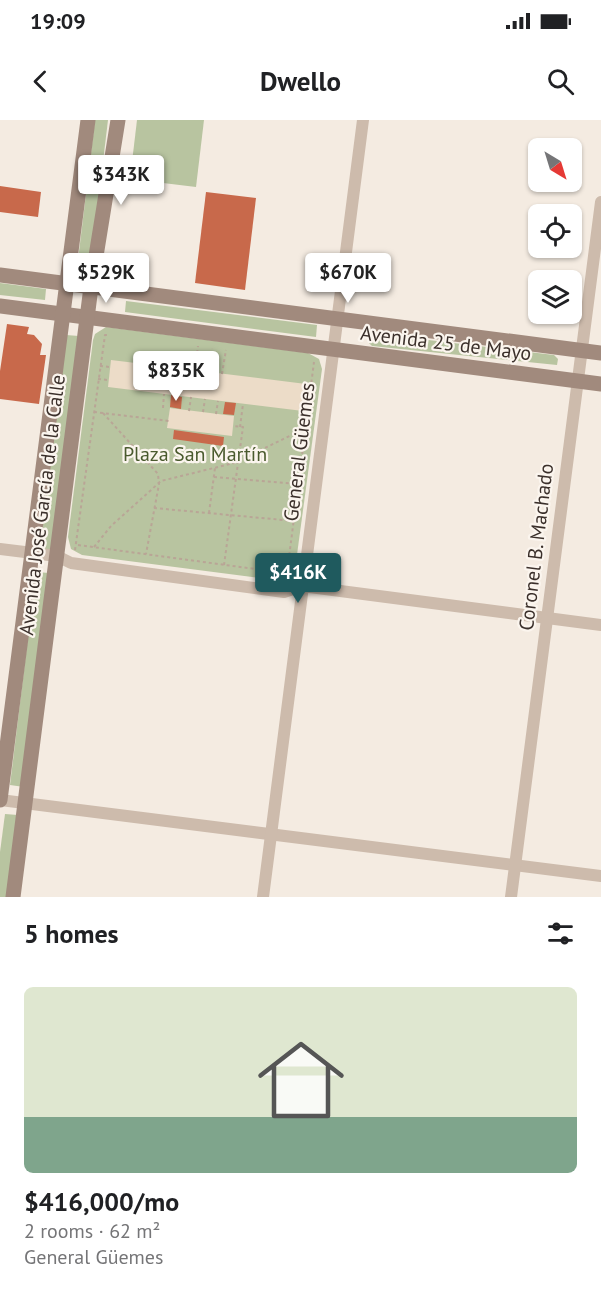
<!DOCTYPE html>
<html lang="en">
<head>
<meta charset="utf-8">
<style>
	body { margin:0; font-family:"PT Sans",sans-serif; background:#f6f6f6; color:#202124; height:100vh; display:flex; flex-direction:column; font-size:22px; white-space:nowrap }
	* { box-sizing:border-box; margin:0 }
	p { font-size:20px; color:#757577 }
	.icon { flex:none; width:33px; height:33px; fill:none; stroke:currentColor; stroke-width:2; stroke-linecap:round; stroke-linejoin:round }
	.map { position:relative; height:777px; overflow:hidden }
	.drawer { display:flex; flex-direction:column; background:#fff; flex:1 }
	.drawer>* { flex:none }
	.needle { width:39px; rotate:142deg }
	.tools { position:absolute; left:528px; top:18px; display:grid; gap:12px }
	.tools a { display:grid; place-items:center; width:54px; height:54px; border-radius:9px; background:#fff; box-shadow:0 2px 4px #0004; font-size:30px }
	.price { position:absolute; translate:-50% -51px; padding:0 14px; border-radius:6px; background:#fff; color:#222; font-size:20px; line-height:39px; filter:drop-shadow(0 2px 3px #0008) }
	.price::after { content:''; position:absolute; left:50%; top:36px; width:18px; height:14px; margin-left:-9px; background:inherit; clip-path:polygon(0 0,100% 0,50% 100%) }
	.price.active { background:#1f5a5e; color:#fff }
	ul { padding:0; list-style:none }
	li { display:grid; align-content:center; gap:12px; height:318px; padding:0 24px }
	li span { display:grid; place-items:center; height:186px; border-radius:9px; color:#555 }
	li>.icon { margin-inline-start:auto }
	span .icon { width:108px; height:108px; fill:#fffc; stroke-width:1 }
	li b { font-size:26px }
	h2 { display:flex; justify-content:space-between; align-items:center; height:72px; padding:0 24px; font-size:26px }
	.status { display:flex; justify-content:space-between; align-items:center; height:42px; padding:0 30px; background:#fff; direction:ltr }
	.status svg { height:16px; fill:currentColor }
	header { display:flex; justify-content:space-between; align-items:center; height:78px; padding:0 24px; background:#fff; font-size:27px; font-weight:700 }
	.map>svg:first-child { display:block }
	.green { fill:#b8c4a0 }
	.plaza { fill:#ecdcc8 }
	.building { fill:#c8694b }
	.lines { fill:none; stroke-linecap:round; stroke-linejoin:round }
	.path { stroke:#b9a596; stroke-width:2; stroke-dasharray:3 3; stroke-linecap:butt }
	.minor { stroke:#cdbbac; stroke-width:12 }
	.secondary { stroke:#a18a7d; stroke-width:15 }
	.labels { text-anchor:middle; stroke-width:4.5; stroke-linejoin:round; paint-order:stroke }
	.street-label { font-size:20px; fill:#3b302b; stroke:#fbf5ee }
	.park-label { font-size:20px; fill:#4a5a2e; stroke:#fbf5ee }
</style>
</head>
<body>
<div class="status"><b>19:09</b><svg viewBox="0 0 49 12"><path d="M0 12V9h3v3zM5 12V6h3v6zM10 12V3h3v9zM15 12V0h3v12zM26 1h20v11H26zM47 4h2v5h-2z"/></svg></div>
<header><svg class="icon" aria-label="back" viewBox="0 0 24 24"><path d="M15 5l-7 7 7 7"/></svg>Dwello<svg class="icon" aria-label="search" viewBox="0 0 24 24"><circle cx="10" cy="10" r="6"/><path d="M15 15l6 6"/></svg></header>
<div class="map">
<svg width="601" height="777" viewBox="0 0 601 777">
	<rect width="100%" height="100%" fill="#f4ebe1"/>
	<!-- green -->
	<g class="green">
		<path d="M95,0H108L90,150L77,148Z"/>
		<path d="M137,0H204L196,67L130,59Z"/>
		<path d="M0,163L46,169L45,180L0,175Z"/>
		<path d="M126,181L317,205L316,217L125,192Z"/>
		<path d="M106,207L308,233L319,239L322,249L294,457L282,461L82,435L71,429L68,417L93,220L95,214Z"/>
		<path d="M378,214L554,235L558,239L557,245L372,226L369,223L371,216Z"/>
		<path d="M66,215L79,216L53,430L40,428Z"/>
		<path d="M36,452L49,453L24,667L10,665Z"/>
		<path d="M5,694L18,695L8,777H0V732Z"/>
	</g>
	<!-- plaza -->
	<g class="plaza">
		<path d="M111,240L306,264L303,291L108,267Z"/>
		<path d="M170,288L234,296L232,316L167,308Z"/>
	</g>
	<!-- building -->
	<g class="building">
		<path d="M0,66L41,72L38,97L0,92Z"/>
		<path d="M206,72L256,78L245,170L195,163Z"/>
		<path d="M7,204L29,207L27,214L34,215L42,224L40,235H46L39,284L0,279V251Z"/>
		<path d="M171,275L182,277L181,289L170,287Z"/>
		<path d="M225,282L236,283L234,295L223,294Z"/>
		<path d="M174,310L224,317L223,326L173,319Z"/>
	</g>
	<g class="lines">
		<!-- path -->
		<g class="path">
			<path d="M100,246L110,247"/>
			<path d="M195,251L198,226"/>
			<path d="M209,252L212,228"/>
			<path d="M222,254L226,230"/>
			<path d="M98,259L108,260"/>
			<path d="M163,288L164,274"/>
			<path d="M189,291L191,277"/>
			<path d="M94,292L169,301"/>
			<path d="M203,292L205,279"/>
			<path d="M103,293L158,354L159,364L146,434"/>
			<path d="M216,294L218,281"/>
			<path d="M240,307L243,284"/>
			<path d="M214,357L298,364"/>
			<path d="M154,388L294,401"/>
			<path d="M209,393L215,348"/>
			<path d="M78,425L292,454"/>
			<path d="M94,427L111,406L161,361L234,343L306,308"/>
			<path d="M75,430L105,215H107"/>
			<path d="M224,445L243,307L233,306"/>
			<path d="M287,453L314,242"/>
		</g>
		<!-- minor -->
		<g class="minor">
			<path d="M0,429L57,436L71,443L284,472L302,466L601,505"/>
			<path d="M0,680L601,756"/>
			<path d="M263,777L363,0"/>
			<path d="M511,777L601,82"/>
		</g>
		<!-- secondary -->
		<g class="secondary">
			<path d="M0,155L601,233"/>
			<path d="M0,186L601,264"/>
			<path d="M0,680L88,0"/>
			<path d="M13,777L91,167L118,0"/>
		</g>
	</g>
	<g class="labels">
		<!-- street labels -->
		<g class="street-label">
			<text transform="translate(446 223) rotate(7)" y="7">Avenida 25 de Mayo</text>
			<text transform="translate(299 332) rotate(-83)" y="7">General Güemes</text>
			<text transform="translate(42 385) rotate(-83)" y="7">Avenida José García de la Calle</text>
			<text transform="translate(536 427) rotate(-83)" y="7">Coronel B. Machado</text>
		</g>
		<!-- park labels -->
		<g class="park-label">
			<text x="195" y="341">Plaza San Martín</text>
		</g>
	</g>
</svg>
<div class="tools">
<a><svg class="needle" viewBox="-14 -14 28 28"><path d="M0-13l5 13h-10z" fill="#e53935"/><path d="M0 13l5-13h-10z" fill="#757577"/></svg></a>
<a><svg class="icon" aria-label="locate" viewBox="0 0 24 24"><circle cx="12" cy="12" r="6"/><path d="M12 2v4M12 18v4M2 12h4M18 12h4"/></svg></a>
<a><svg class="icon" aria-label="layers" viewBox="0 0 24 24"><path d="M12 4l9 5-9 5-9-5zM3 14l9 5 9-5"/></svg></a>
</div>
<b class="price" style="left:121px;top:86px">$343K</b>
<b class="price" style="left:106px;top:184px">$529K</b>
<b class="price" style="left:348px;top:184px">$670K</b>
<b class="price" style="left:176px;top:282px">$835K</b>
<b class="price active" style="left:298px;top:484px">$416K</b>
</div>
<section class="drawer">
<h2>5 homes<svg class="icon" aria-label="filters" viewBox="0 0 24 24"><path d="M4 7h16M4 17h16"/><circle cx="9" cy="7" r="2"/><circle cx="15" cy="17" r="2"/></svg></h2>
<ul>
<li><span style="background:linear-gradient(#dfe7d0 70%,#7fa58c 0)"><svg class="icon" aria-label="home" viewBox="0 0 24 24"><path d="M3 11l9-7 9 7M6 9v11h12V9"/></svg></span><div><b>$416,000/mo</b><p>2 rooms · 62 m²</p><p>General Güemes</p></div></li>
</ul>
</section>
</body>
</html>
